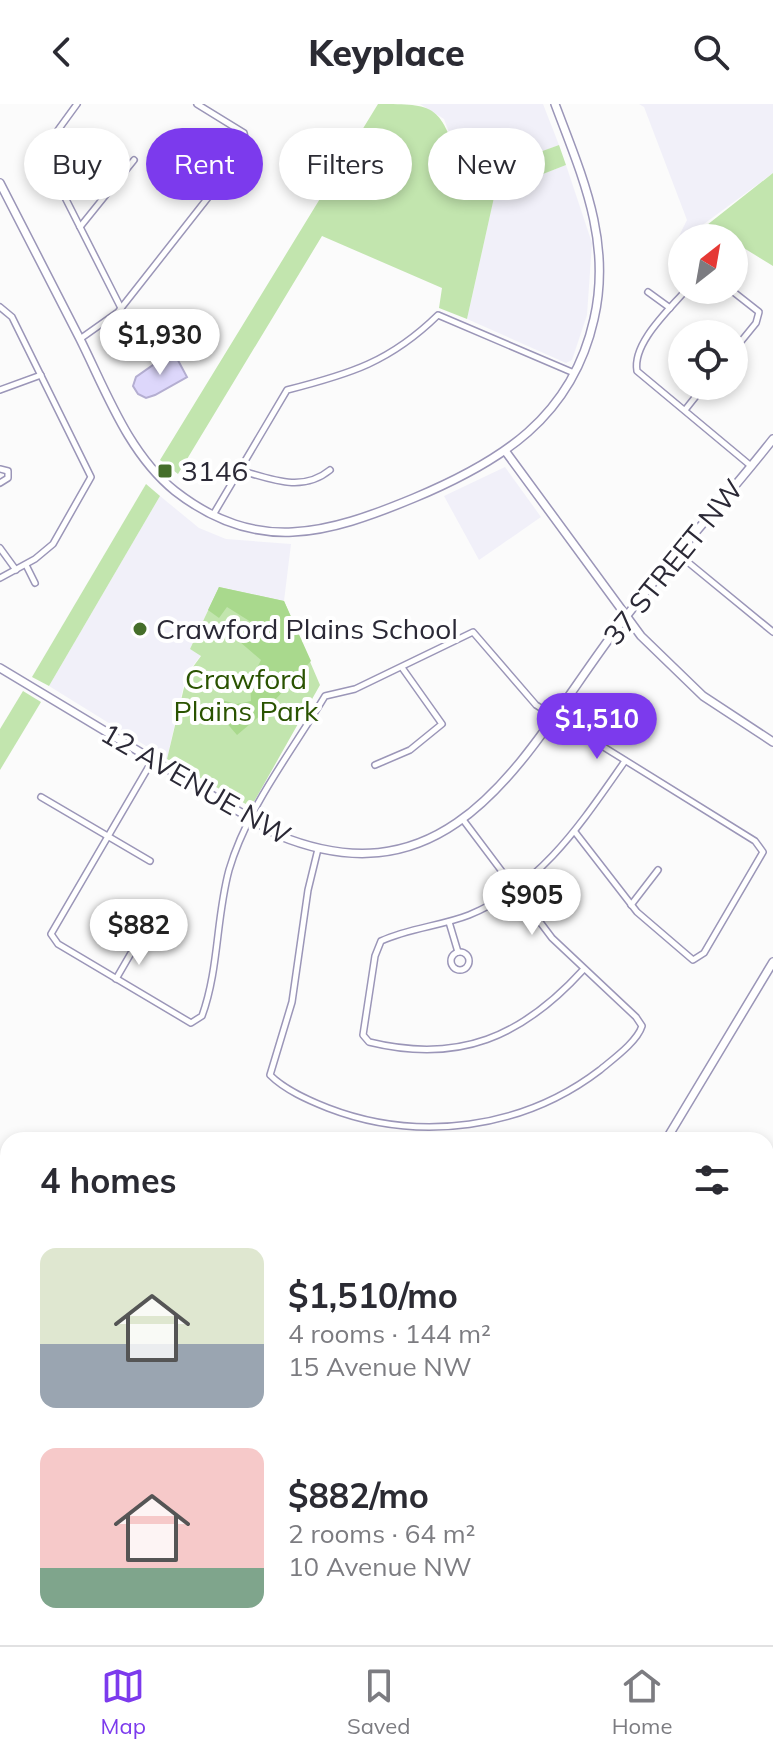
<!DOCTYPE html>
<html lang="en">
<head>
<meta charset="utf-8">
<style>
	body { margin:0; font-family:Mulish,sans-serif; background:#f2f2f3; color:#2b2b33; height:100vh; display:flex; flex-direction:column; font-size:30px; white-space:nowrap }
	* { box-sizing:border-box; margin:0 }
	p { font-size:26px; color:#7c7c81 }
	.icon { flex:none; width:44px; height:44px; fill:none; stroke:currentColor; stroke-width:2; stroke-linecap:round; stroke-linejoin:round }
	.map { position:relative; flex:1; overflow:hidden }
	.drawer { position:absolute; left:0px; top:1028px; width:774px; height:514px; display:flex; flex-direction:column; background:#fff; border-radius:24px 24px 0 0; box-shadow:0 4px 12px #0003 }
	.drawer>* { flex:none }
	.hud { position:absolute; left:24px; top:24px; width:726px; height:72px; display:flex; gap:16px }
	.needle { width:52px; rotate:31deg }
	.fabs { position:absolute; left:668px; top:120px; display:grid; gap:16px }
	.fabs a { display:grid; place-items:center; width:80px; height:80px; border-radius:50%; background:#fff; box-shadow:0 4px 12px #0003; font-size:40px }
	.price { position:absolute; translate:-50% -68px; padding:0 18px; border-radius:28px; background:#fff; color:#222; font-size:26px; line-height:52px; filter:drop-shadow(0 2px 4px #0008) }
	.price::after { content:''; position:absolute; left:50%; top:48px; width:24px; height:18px; margin-left:-12px; background:inherit; clip-path:polygon(0 0,100% 0,50% 100%) }
	.price.current { background:#7c3aed; color:#fff }
	ul { padding:0; list-style:none }
	li { display:flex; align-items:center; gap:24px; height:200px; padding:0 40px }
	li span { display:grid; place-items:center; flex:none; width:224px; height:160px; border-radius:16px; color:#555 }
	li>.icon { margin-inline-start:auto }
	span .icon { width:96px; height:96px; fill:#fffc; stroke-width:1 }
	li b { font-size:34px }
	h2 { display:flex; justify-content:space-between; align-items:center; height:96px; padding:0 40px; font-size:34px }
	.pill { padding:0 28px; border-radius:36px; background:#fff; box-shadow:0 4px 12px #0003; font-size:28px; line-height:72px }
	.pill.current { background:#7c3aed; color:#fff }
	header { display:flex; justify-content:space-between; align-items:center; height:104px; padding:0 40px; background:#fff; font-size:36px; font-weight:800 }
	.dock { display:flex; justify-content:space-around; align-items:center; height:112px; border-top:2px solid #e1e1e2; background:#fff; font-size:22px; color:#7c7c81 }
	.dock a { display:grid; justify-items:center; gap:4px }
	.dock .current { color:#7c3aed }
	.map>svg:first-child { display:block }
	.built { fill:#f1f0f9 }
	.green { fill:#c2e5ae }
	.forest { fill:#a9d98d }
	.lines { fill:none; stroke-linecap:round; stroke-linejoin:round }
	.stream { stroke:#ae9eec; stroke-width:2 }
	.building { fill:#ddd7fb; stroke:#b4aed1; stroke-width:2 }
	.street-casing { stroke:#9b96b8; stroke-width:8 }
	.secondary-casing { stroke:#9b96b8; stroke-width:10 }
	.highway-casing { stroke:#d9d8db; stroke-width:12 }
	.street { stroke:#fff; stroke-width:5 }
	.secondary { stroke:#fff; stroke-width:7 }
	.highway { stroke:#7bb257; stroke-width:9 }
	.poi-dot { fill:#456e2a; stroke:#fff; stroke-width:3 }
	.labels { text-anchor:middle; stroke-width:8; stroke-linejoin:round; paint-order:stroke }
	.poi-label { font-size:28px; fill:#2b2936; stroke:#fff; text-anchor:start }
	.street-label { font-size:28px; fill:#2b2936; stroke:#fff }
	.park-label { font-size:28px; fill:#2a5301; stroke:#fff }
</style>
</head>
<body>
<header><svg class="icon" aria-label="back" viewBox="0 0 24 24"><path d="M15 5l-7 7 7 7"/></svg>Keyplace<svg class="icon" aria-label="search" viewBox="0 0 24 24"><circle cx="10" cy="10" r="6"/><path d="M15 15l6 6"/></svg></header>
<div class="map">
<svg width="773" height="1541" viewBox="0 0 773 1541">
	<rect width="100%" height="100%" fill="#fbfbfb"/>
	<!-- built -->
	<g class="built">
		<path d="M420,0H543L559,41L491,67L459,55L444,15Z"/>
		<path d="M639,0H773V69L674,142L687,116L644,3Z"/>
		<path d="M566,61L592,139L587,211L572,256L566,259L467,215L495,89Z"/>
		<path d="M505,363L541,413L479,456L444,392Z"/>
		<path d="M160,392L199,424L226,435L291,440L284,497L219,483L190,545L201,551L186,571L167,655L49,582Z"/>
	</g>
	<!-- green -->
	<g class="green">
		<path d="M378,0C436,0 438,1 459,55L490,66L559,41L566,61L495,89L467,215L439,204L442,184L322,132L178,370L160,356Z"/>
		<path d="M773,69V162L734,138V134L707,121Z"/>
		<path d="M146,380L160,392L49,582L32,573Z"/>
		<path d="M219,483L284,497L320,581L251,703L167,655L187,571L201,552L190,545Z"/>
		<path d="M23,587L41,598L0,666V625Z"/>
		<path d="M773,1377V1508L766,1504V1381Z"/>
	</g>
	<!-- forest -->
	<path class="forest" d="M219,483L284,497L311,557L262,610L237,631L212,602L221,596L237,600L251,597L250,578L261,556L240,538L251,518L227,503L219,514L208,506Z"/>
	<g class="lines">
		<!-- stream -->
		<g class="stream">
			<path d="M0,1346L8,1347"/>
			<path d="M0,1482L8,1485"/>
			<path d="M76,1534L88,1541"/>
			<path d="M108,1541L133,1534"/>
		</g>
	</g>
	<!-- building -->
	<path class="building" d="M173,247L187,273L155,291L146,294L138,290L133,282L136,273Z"/>
	<g class="lines">
		<defs>
			<g id="street">
				<path d="M77,0L42,48L121,204"/>
				<path d="M80,123L134,56"/>
				<path d="M686,186C670,205 632,239 637,267L751,362"/>
				<path d="M731,186L759,208L756,219L734,246"/>
				<path d="M648,188L670,204"/>
				<path d="M0,203L12,213L91,373L53,440L35,455L0,474"/>
				<path d="M80,235L118,208L247,44L244,29L197,0"/>
				<path d="M0,286L41,271"/>
				<path d="M685,306L704,282"/>
				<path d="M0,365L8,367V374L0,379"/>
				<path d="M239,366C271,375 302,389 330,366"/>
				<path d="M213,411L287,286C350,270 390,258 438,211L574,269"/>
				<path d="M0,444L16,466"/>
				<path d="M678,450L773,528"/>
				<path d="M26,461L35,479"/>
				<path d="M152,657L51,830L58,840L191,919L202,912C219,865 216,814 229,766C247,704 292,647 325,592L355,585L473,528L536,601L755,737L763,748L704,849L693,856L637,808L575,728"/>
				<path d="M375,661L410,646L442,620L403,565"/>
				<path d="M41,693L150,757"/>
				<path d="M318,745L308,786L292,898L270,971C285,986 308,996 328,1004C419,1039 523,1025 600,966C613,955 637,938 642,922L636,913L552,834L464,717"/>
				<path d="M631,801L658,766"/>
				<path d="M449,818L458,848"/>
				<circle cx="460" cy="857" r="9"/>
				<path d="M583,866C522,933 459,960 369,938L363,931L375,852L381,837C409,824 441,822 469,811C542,781 582,718 625,657"/>
				<path d="M116,875L138,837"/>
				<path d="M766,1077L773,1082"/>
				<path d="M766,1154L773,1142"/>
				<path d="M766,1171L773,1175"/>
				<path d="M766,1260L773,1270"/>
			</g>
			<g id="secondary">
				<path d="M0,79C27,131 53,183 80,235C106,287 128,349 175,387C257,451 327,430 414,394C500,358 572,314 594,215C612,137 582,72 555,0"/>
				<path d="M506,348L641,532L703,592L773,638"/>
				<path d="M0,564L278,731C458,805 529,640 618,523C667,458 723,399 773,335"/>
				<path d="M666,1036L773,858"/>
				<path d="M356,1541L358,1534"/>
			</g>
			<g id="highway">
				<path d="M0,1086L8,1091"/>
				<path d="M0,1124L8,1129"/>
				<path d="M676,1534L688,1541"/>
				<path d="M738,1534L750,1541"/>
			</g>
		</defs>
		<!-- street casing -->
		<use href="#street" class="street-casing"/>
		<!-- secondary casing -->
		<use href="#secondary" class="secondary-casing"/>
		<!-- highway casing -->
		<use href="#highway" class="highway-casing"/>
		<!-- street -->
		<use href="#street" class="street"/>
		<!-- secondary -->
		<use href="#secondary" class="secondary"/>
		<!-- highway -->
		<use href="#highway" class="highway"/>
	</g>
	<!-- markers -->
	<g class="poi-dot">
		<rect x="157" y="359" width="16" height="16" rx="4"/>
		<circle cx="140" cy="525" r="8"/>
	</g>
	<g class="labels">
		<!-- poi labels -->
		<g class="poi-label">
			<text x="181" y="377">3146</text>
			<text x="156" y="535">Crawford Plains School</text>
		</g>
		<!-- street labels -->
		<g class="street-label">
			<text transform="translate(673 458) rotate(-51)" y="10">37 STREET NW</text>
			<text transform="translate(196 680) rotate(30)" y="10">12 AVENUE NW</text>
		</g>
		<!-- park labels -->
		<g class="park-label">
			<text x="246" y="585">Crawford<tspan x="246" dy="32">Plains Park</tspan></text>
		</g>
	</g>
</svg>
<div class="fabs">
<a><svg class="needle" viewBox="-14 -14 28 28"><path d="M0-13l5 13h-10z" fill="#e53935"/><path d="M0 13l5-13h-10z" fill="#7c7c81"/></svg></a>
<a><svg class="icon" aria-label="locate" viewBox="0 0 24 24"><circle cx="12" cy="12" r="6"/><path d="M12 2v4M12 18v4M2 12h4M18 12h4"/></svg></a>
</div>
<b class="price" style="left:160px;top:273px">$1,930</b>
<b class="price current" style="left:597px;top:657px">$1,510</b>
<b class="price" style="left:532px;top:833px">$905</b>
<b class="price" style="left:139px;top:863px">$882</b>
<div class="hud">
<a class="pill">Buy</a>
<a class="pill current">Rent</a>
<a class="pill">Filters</a>
<a class="pill">New</a>
</div>
<section class="drawer">
<h2>4 homes<svg class="icon" aria-label="filters" viewBox="0 0 24 24"><path d="M4 7h16M4 17h16"/><circle cx="9" cy="7" r="2"/><circle cx="15" cy="17" r="2"/></svg></h2>
<ul>
<li><span style="background:linear-gradient(#dfe7d0 60%,#9aa5b1 0)"><svg class="icon" aria-label="home" viewBox="0 0 24 24"><path d="M3 11l9-7 9 7M6 9v11h12V9"/></svg></span><div><b>$1,510/mo</b><p>4 rooms · 144 m²</p><p>15 Avenue NW</p></div></li>
<li><span style="background:linear-gradient(#f6c9c9 75%,#7fa58c 0)"><svg class="icon" aria-label="home" viewBox="0 0 24 24"><path d="M3 11l9-7 9 7M6 9v11h12V9"/></svg></span><div><b>$882/mo</b><p>2 rooms · 64 m²</p><p>10 Avenue NW</p></div></li>
</ul>
</section>
</div>
<nav class="dock">
<a class="current"><svg class="icon" aria-label="map" viewBox="0 0 24 24"><path d="M3 6l6-2 6 2 6-2v14l-6 2-6-2-6 2zM9 4v14M15 6v14"/></svg>Map</a>
<a><svg class="icon" aria-label="saved" viewBox="0 0 24 24"><path d="M7 4h10v16l-5-4-5 4z"/></svg>Saved</a>
<a><svg class="icon" aria-label="home" viewBox="0 0 24 24"><path d="M3 11l9-7 9 7M6 9v11h12V9"/></svg>Home</a>
</nav>
</body>
</html>
